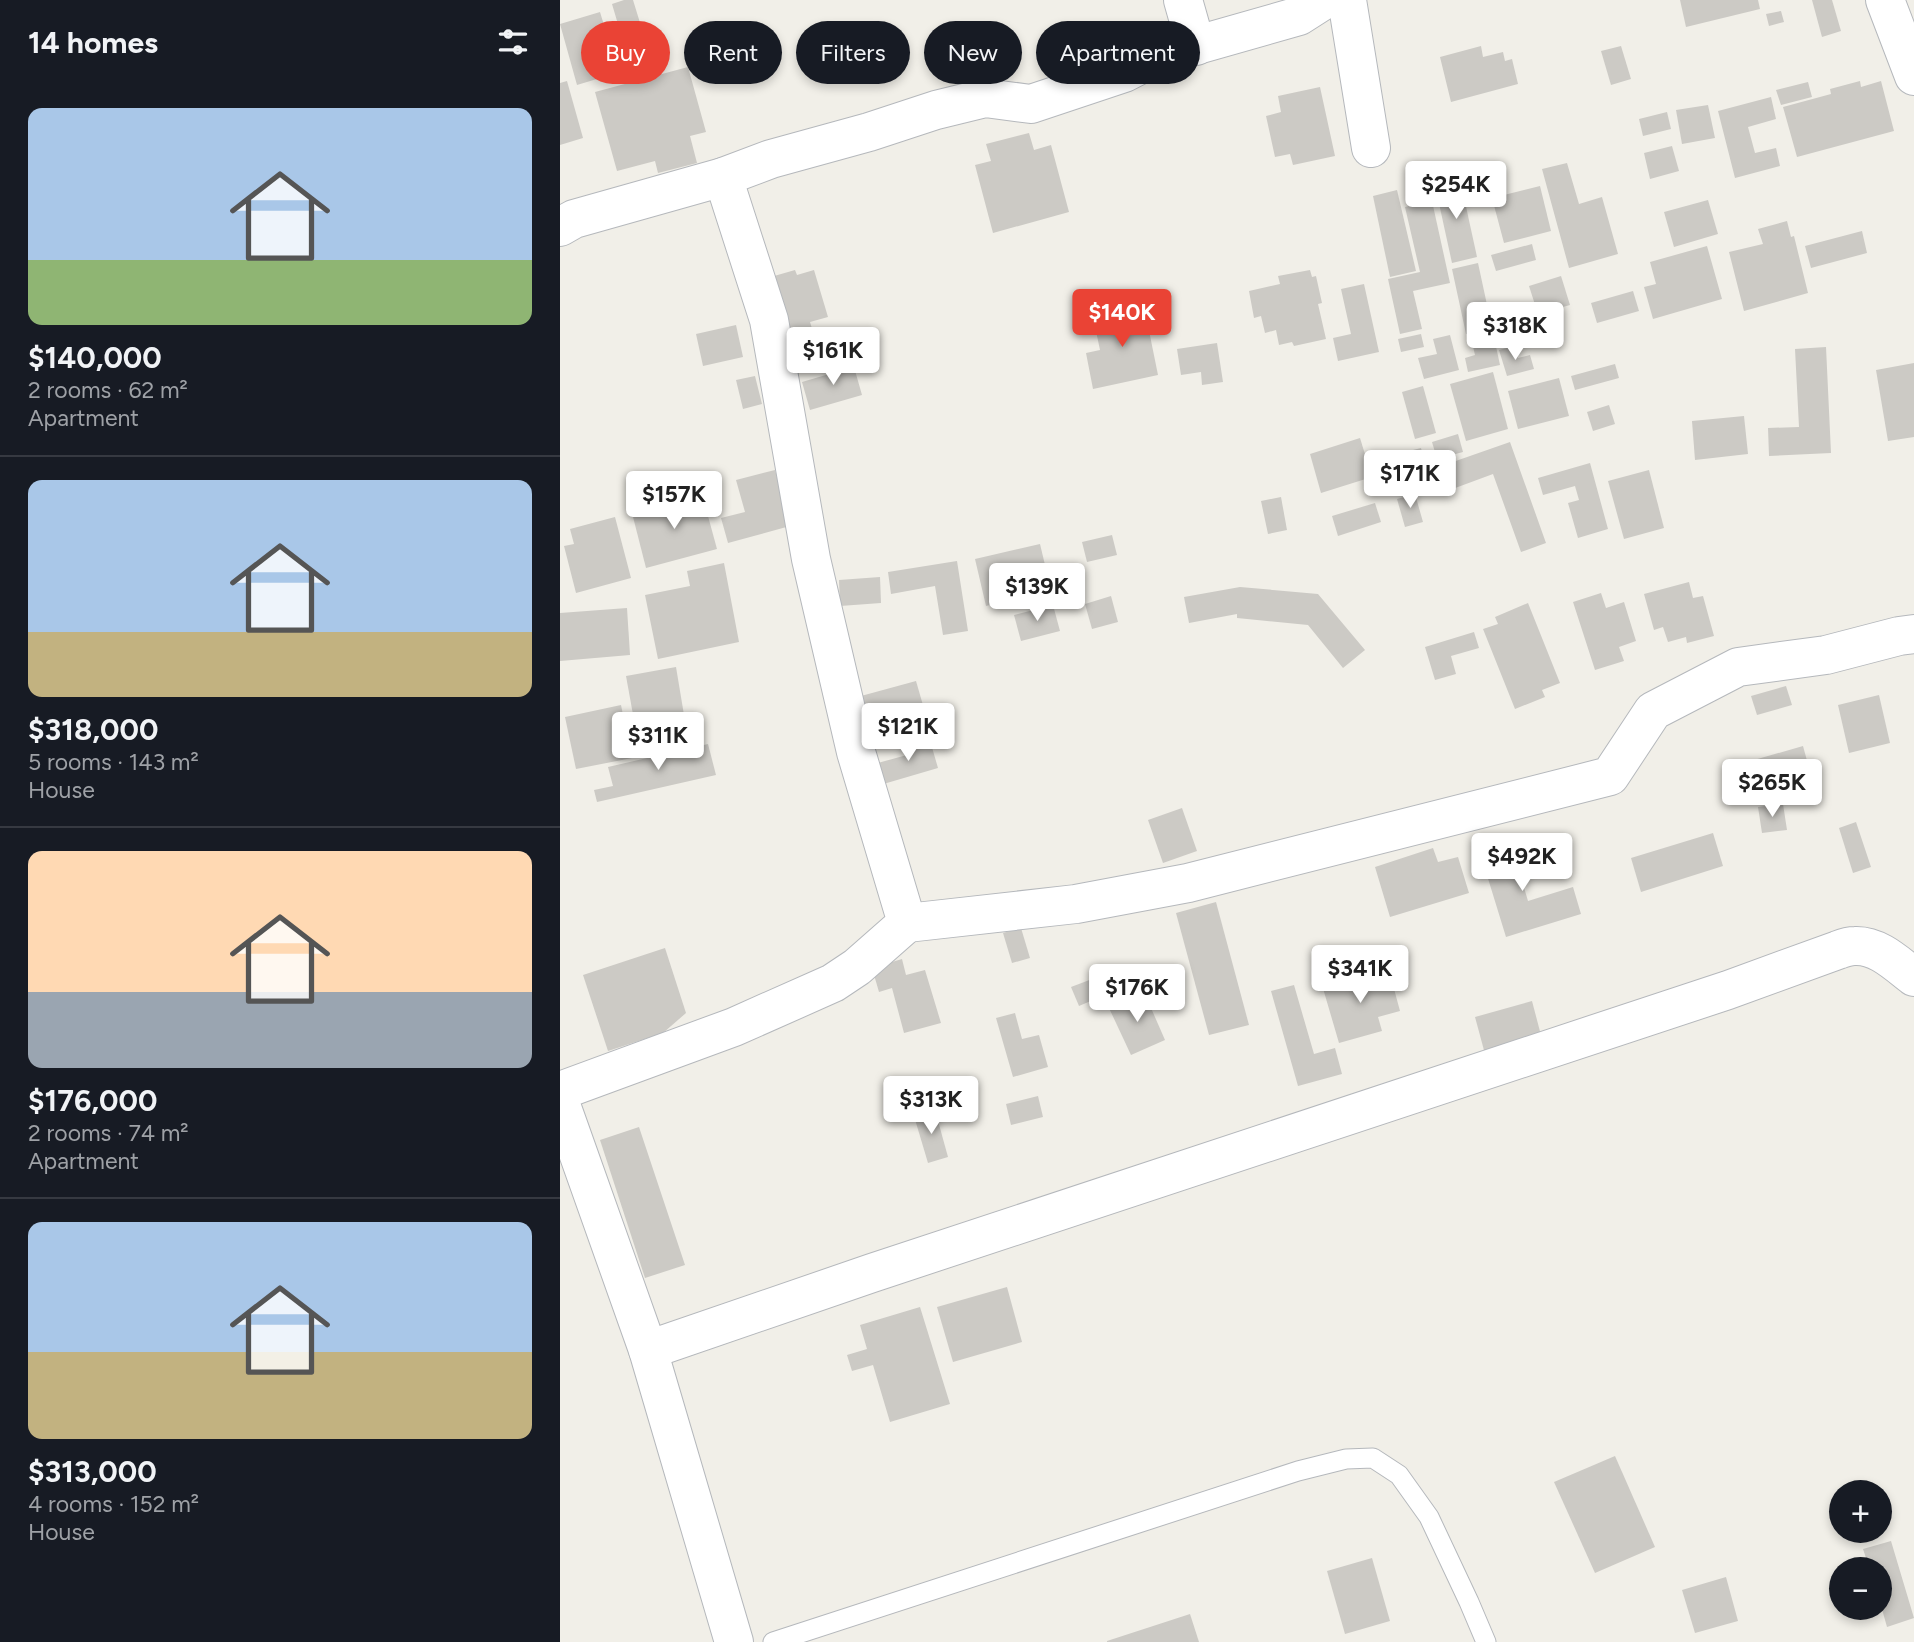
<!DOCTYPE html>
<html lang="en">
<head>
<meta charset="utf-8">
<style>
	body { margin:0; font-family:Figtree,sans-serif; background:#242831; color:#f1f3f6; height:100vh; display:flex; flex-direction:column; font-size:26px; white-space:nowrap }
	* { box-sizing:border-box; margin:0 }
	p { font-size:23px; color:#9ea1a6 }
	.icon { flex:none; width:38px; height:38px; fill:none; stroke:currentColor; stroke-width:2; stroke-linecap:round; stroke-linejoin:round }
	.map { position:relative; flex:1; overflow:hidden }
	.details { display:flex; flex-direction:column; background:#171b24; width:560px }
	.details>* { flex:none }
	.hud { position:absolute; left:21px; top:21px; width:665px; height:63px; display:flex; gap:14px }
	.tools { position:absolute; left:1269px; top:1480px; display:grid; gap:14px }
	.tools a { display:grid; place-items:center; width:63px; height:63px; border-radius:50%; background:#171b24; box-shadow:0 4px 10px #0003; font-size:35px }
	.price { position:absolute; translate:-50% -60px; padding:0 16px; border-radius:7px; background:#fff; color:#222; font-size:23px; line-height:46px; filter:drop-shadow(0 2px 4px #0008) }
	.price::after { content:''; position:absolute; left:50%; top:42px; width:21px; height:16px; margin-left:-10px; background:inherit; clip-path:polygon(0 0,100% 0,50% 100%) }
	.price.active { background:#ea4335; color:#fff }
	ul { padding:0; list-style:none }
	li { display:grid; align-content:center; gap:14px; height:371px; padding:0 28px }
	li+li { border-top:2px solid #363941 }
	li span { display:grid; place-items:center; height:217px; border-radius:14px; color:#555 }
	li>.icon { margin-inline-start:auto }
	span .icon { width:126px; height:126px; fill:#fffc; stroke-width:1 }
	li b { font-size:30px }
	h2 { display:flex; justify-content:space-between; align-items:center; height:84px; padding:0 28px; font-size:30px }
	.chip { padding:0 24px; border-radius:32px; background:#171b24; box-shadow:0 4px 10px #0003; font-size:24px; line-height:63px }
	.chip.active { background:#ea4335; color:#fff }
	main { display:flex; flex:1; min-height:0 }
	.map>svg:first-child { display:block }
	.building { fill:#cccac5 }
	.lines { fill:none; stroke-linecap:round; stroke-linejoin:round }
	.lane-casing { stroke:#b5b8bc; stroke-width:21 }
	.street-casing { stroke:#b5b8bc; stroke-width:40 }
	.lane { stroke:#fff; stroke-width:19 }
	.street { stroke:#fff; stroke-width:38 }
</style>
</head>
<body>
<main>
<section class="details">
<h2>14 homes<svg class="icon" aria-label="filters" viewBox="0 0 24 24"><path d="M4 7h16M4 17h16"/><circle cx="9" cy="7" r="2"/><circle cx="15" cy="17" r="2"/></svg></h2>
<ul>
<li><span style="background:linear-gradient(#a9c7e8 70%,#8fb573 0)"><svg class="icon" aria-label="home" viewBox="0 0 24 24"><path d="M3 11l9-7 9 7M6 9v11h12V9"/></svg></span><div><b>$140,000</b><p>2 rooms · 62 m²</p><p>Apartment</p></div></li>
<li><span style="background:linear-gradient(#a9c7e8 70%,#c2b280 0)"><svg class="icon" aria-label="home" viewBox="0 0 24 24"><path d="M3 11l9-7 9 7M6 9v11h12V9"/></svg></span><div><b>$318,000</b><p>5 rooms · 143 m²</p><p>House</p></div></li>
<li><span style="background:linear-gradient(#ffd9b3 65%,#9aa5b1 0)"><svg class="icon" aria-label="home" viewBox="0 0 24 24"><path d="M3 11l9-7 9 7M6 9v11h12V9"/></svg></span><div><b>$176,000</b><p>2 rooms · 74 m²</p><p>Apartment</p></div></li>
<li><span style="background:linear-gradient(#a9c7e8 60%,#c2b280 0)"><svg class="icon" aria-label="home" viewBox="0 0 24 24"><path d="M3 11l9-7 9 7M6 9v11h12V9"/></svg></span><div><b>$313,000</b><p>4 rooms · 152 m²</p><p>House</p></div></li>
</ul>
</section>
<div class="map">
<svg width="1354" height="1642" viewBox="0 0 1354 1642">
	<rect width="100%" height="100%" fill="#f1efe8"/>
	<!-- building -->
	<g class="building">
		<path d="M64,0H73L93,65L72,72L67,58L56,61L60,72L17,85L0,24L40,12L47,35L60,31L52,4Z"/>
		<path d="M1120,0H1198L1200,9L1126,27Z"/>
		<path d="M1252,0H1272L1281,31L1262,37Z"/>
		<path d="M1221,11L1224,22L1209,26L1206,14Z"/>
		<path d="M921,46L923,57L943,52L945,61L952,59L958,84L891,102L880,57Z"/>
		<path d="M1061,46L1071,79L1051,85L1041,51Z"/>
		<path d="M128,67L146,132L130,136L137,163L98,173L95,161L57,171L35,92Z"/>
		<path d="M7,81L23,138L0,145V83Z"/>
		<path d="M1300,81L1301,87L1321,81L1334,131L1237,157L1223,107L1271,94L1270,89Z"/>
		<path d="M1248,82L1252,97L1221,105L1216,90Z"/>
		<path d="M760,87L775,156L733,165L730,154L715,157L706,116L721,112L718,96Z"/>
		<path d="M1211,97L1216,119L1188,127L1195,153L1216,148L1220,166L1175,178L1158,111Z"/>
		<path d="M1148,105L1155,138L1122,144L1116,110Z"/>
		<path d="M1107,112L1111,129L1083,136L1079,119Z"/>
		<path d="M469,133L474,150L491,145L509,212L433,233L415,165L431,161L426,144Z"/>
		<path d="M1112,146L1119,171L1090,179L1084,153Z"/>
		<path d="M1007,163L1019,204L1042,197L1058,254L1009,268L982,169Z"/>
		<path d="M900,179L917,257L892,263L875,185Z"/>
		<path d="M980,186L991,231L944,243L932,198Z"/>
		<path d="M837,190L856,271L830,277L813,196Z"/>
		<path d="M1148,200L1158,234L1114,247L1104,212Z"/>
		<path d="M872,201L890,283L853,291L862,329L840,334L828,279L860,272L845,207Z"/>
		<path d="M1227,221L1231,237L1234,236L1248,293L1184,311L1169,252L1203,244L1198,229Z"/>
		<path d="M1302,231L1307,253L1251,268L1245,246Z"/>
		<path d="M972,244L976,260L936,271L931,255Z"/>
		<path d="M1147,246L1162,299L1093,319L1084,287L1096,284L1090,262Z"/>
		<path d="M918,263L940,365L908,372L905,358L915,355L910,334H906L892,269Z"/>
		<path d="M235,270L237,275L254,270L268,317L250,322L254,335L218,346L200,280Z"/>
		<path d="M750,270L752,277L756,276L762,303L758,304L766,339L734,346L732,342L719,345L716,330L705,333L701,316L694,318L689,291L720,284L718,276Z"/>
		<path d="M1001,276L1010,305L978,314L969,286Z"/>
		<path d="M804,284L819,352L778,361L773,338L791,334L781,289Z"/>
		<path d="M1073,291L1079,311L1037,323L1031,303Z"/>
		<path d="M584,306L598,375L533,389L526,353L540,350L533,317Z"/>
		<path d="M176,325L183,357L143,366L136,334Z"/>
		<path d="M861,334L864,347L841,352L838,339Z"/>
		<path d="M890,335L899,370L864,379L858,358L877,354L873,339Z"/>
		<path d="M657,343L663,382L642,385L641,372L621,375L617,349Z"/>
		<path d="M954,346L958,358L970,355L974,369L947,376L939,350Z"/>
		<path d="M1266,347L1271,453L1209,456L1208,428L1239,427L1235,349Z"/>
		<path d="M292,360L302,395L250,410L242,382L276,372L274,365Z"/>
		<path d="M1354,363V437L1328,441L1316,370Z"/>
		<path d="M1055,364L1059,378L1015,390L1011,376Z"/>
		<path d="M933,372L948,429L906,441L890,384Z"/>
		<path d="M195,376L202,404L183,409L176,380Z"/>
		<path d="M999,378L1009,416L958,429L948,391Z"/>
		<path d="M863,386L876,433L855,439L842,392Z"/>
		<path d="M1049,405L1055,424L1033,431L1027,412Z"/>
		<path d="M1184,416L1188,454L1135,460L1132,421Z"/>
		<path d="M898,434L903,452L877,459L872,442Z"/>
		<path d="M800,438L812,477L761,493L750,454Z"/>
		<path d="M950,442L986,543L961,552L933,474L879,494L870,470Z"/>
		<path d="M861,448L866,468L850,472L845,452Z"/>
		<path d="M830,460L836,478L823,482L817,464Z"/>
		<path d="M1030,463L1048,529L1018,538L1008,503L1019,500L1015,486L983,495L978,478Z"/>
		<path d="M215,470L230,526L168,543L161,518L185,512L176,480Z"/>
		<path d="M1089,470L1104,528L1064,539L1048,481Z"/>
		<path d="M142,494L157,549L86,568L72,513Z"/>
		<path d="M855,494L863,522L845,527L837,499Z"/>
		<path d="M721,497L727,530L708,534L701,501Z"/>
		<path d="M815,503L821,522L778,536L772,516Z"/>
		<path d="M55,517L71,578L16,593L4,546L14,544L10,529Z"/>
		<path d="M552,535L557,555L527,562L522,542Z"/>
		<path d="M480,544L491,590L426,606L415,559Z"/>
		<path d="M397,561L408,631L383,635L375,586L331,594L328,572Z"/>
		<path d="M164,563L179,642L98,659L85,595L130,586L127,571Z"/>
		<path d="M320,577L321,603L280,606L279,580Z"/>
		<path d="M1129,582L1133,598L1143,596L1154,636L1127,643L1126,637L1108,642L1103,627L1094,630L1084,594Z"/>
		<path d="M680,587L758,594L805,650L783,668L748,625L677,618V614L629,623L624,597Z"/>
		<path d="M1041,593L1046,608L1064,602L1076,641L1059,647L1064,661L1035,670L1013,602Z"/>
		<path d="M551,596L558,622L532,629L525,604Z"/>
		<path d="M968,603L1000,683L982,690L985,697L955,709L923,629L938,624L935,617Z"/>
		<path d="M493,605L500,631L461,641L454,615Z"/>
		<path d="M67,608L70,655L0,661V613Z"/>
		<path d="M914,632L919,648L891,656L896,674L875,680L865,647Z"/>
		<path d="M116,667L129,745L80,753L66,676Z"/>
		<path d="M356,681L367,719L300,737L290,699Z"/>
		<path d="M1226,686L1232,705L1197,715L1191,696Z"/>
		<path d="M1319,695L1330,743L1289,753L1278,705Z"/>
		<path d="M61,705L72,758L16,769L5,717Z"/>
		<path d="M369,737L378,768L320,785L314,764L347,755L344,745Z"/>
		<path d="M148,744L156,775L37,802L34,790L53,786L48,767Z"/>
		<path d="M1243,746L1251,775L1202,788L1194,760Z"/>
		<path d="M1223,804L1227,830L1202,833L1198,807Z"/>
		<path d="M622,808L637,851L603,863L588,820Z"/>
		<path d="M1296,822L1311,867L1293,873L1279,828Z"/>
		<path d="M1153,833L1163,866L1081,892L1071,858Z"/>
		<path d="M949,837L968,901L1013,887L1021,914L946,937L918,846Z"/>
		<path d="M873,848L878,862L898,857L909,893L830,917L815,867Z"/>
		<path d="M656,902L689,1025L649,1035L616,913Z"/>
		<path d="M461,928L470,958L452,963L443,933Z"/>
		<path d="M105,948L126,1013L103,1033L48,1051L23,975Z"/>
		<path d="M342,959L346,975L365,970L381,1023L344,1033L332,988L319,992L312,968Z"/>
		<path d="M806,972L809,980L830,974L840,1011L818,1017L822,1031L779,1043L762,985Z"/>
		<path d="M540,976L547,994L519,1006L511,987Z"/>
		<path d="M734,985L754,1054L775,1048L782,1074L738,1086L711,991Z"/>
		<path d="M584,992L605,1040L571,1055L549,1008Z"/>
		<path d="M972,1001L982,1039L925,1054L915,1017Z"/>
		<path d="M455,1013L462,1039L479,1035L488,1067L453,1077L436,1018Z"/>
		<path d="M478,1096L483,1117L451,1125L446,1104Z"/>
		<path d="M375,1110L388,1157L368,1163L354,1116Z"/>
		<path d="M79,1127L125,1265L85,1278L40,1140Z"/>
		<path d="M447,1287L462,1342L393,1362L377,1307Z"/>
		<path d="M360,1307L390,1404L330,1422L313,1365L292,1371L287,1355L307,1349L300,1325Z"/>
		<path d="M1055,1456L1095,1547L1035,1573L994,1482Z"/>
		<path d="M1331,1541L1354,1618L1327,1627L1320,1602V1570H1310L1303,1549Z"/>
		<path d="M812,1558L830,1621L785,1634L767,1571Z"/>
		<path d="M1166,1577L1178,1621L1135,1633L1122,1590Z"/>
		<path d="M630,1614L639,1642H547V1641Z"/>
	</g>
	<g class="lines">
		<defs>
			<path id="lane" d="M213,1642L738,1471L786,1459L813,1458L839,1475L869,1517L909,1602L926,1642"/>
			<g id="street">
				<path d="M623,0L636,46"/>
				<path d="M787,0L811,148"/>
				<path d="M1325,0L1354,76"/>
				<path d="M0,227L14,219L163,177L211,159L309,132L376,110L425,98L471,104L564,73L595,57L739,16L764,0"/>
				<path d="M347,923L516,904L628,883L1050,776L1093,711L1178,667L1266,655L1339,636L1354,634"/>
				<path d="M0,1091L174,1027L273,983L297,967L347,923L296,752L251,559L209,320L163,177"/>
				<path d="M0,1102L88,1350L174,1642"/>
				<path d="M88,1350L312,1273L1168,990L1278,950C1283,948 1290,946 1295,946C1318,945 1337,964 1354,977"/>
			</g>
		</defs>
		<!-- lane casing -->
		<use href="#lane" class="lane-casing"/>
		<!-- street casing -->
		<use href="#street" class="street-casing"/>
		<!-- lane -->
		<use href="#lane" class="lane"/>
		<!-- street -->
		<use href="#street" class="street"/>
	</g>
</svg>
<div class="tools">
<a>+</a>
<a>−</a>
</div>
<b class="price" style="left:896px;top:221px">$254K</b>
<b class="price active" style="left:562px;top:349px">$140K</b>
<b class="price" style="left:955px;top:362px">$318K</b>
<b class="price" style="left:273px;top:387px">$161K</b>
<b class="price" style="left:850px;top:510px">$171K</b>
<b class="price" style="left:114px;top:531px">$157K</b>
<b class="price" style="left:477px;top:623px">$139K</b>
<b class="price" style="left:348px;top:763px">$121K</b>
<b class="price" style="left:98px;top:772px">$311K</b>
<b class="price" style="left:1212px;top:819px">$265K</b>
<b class="price" style="left:962px;top:893px">$492K</b>
<b class="price" style="left:800px;top:1005px">$341K</b>
<b class="price" style="left:577px;top:1024px">$176K</b>
<b class="price" style="left:371px;top:1136px">$313K</b>
<div class="hud">
<a class="chip active">Buy</a>
<a class="chip">Rent</a>
<a class="chip">Filters</a>
<a class="chip">New</a>
<a class="chip">Apartment</a>
</div>
</div>
</main>
</body>
</html>
